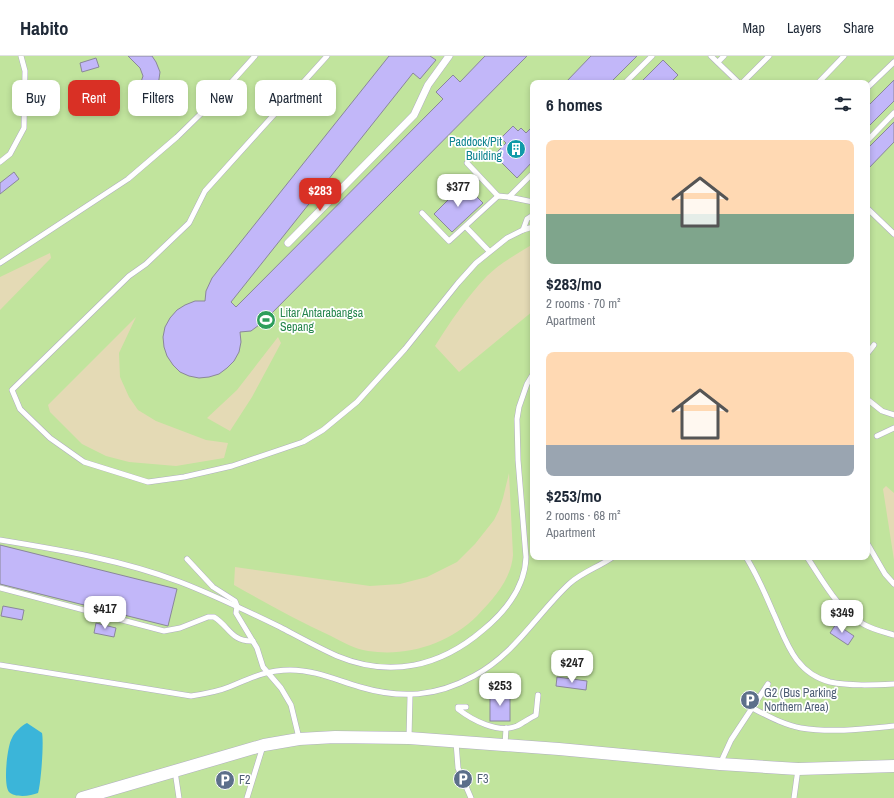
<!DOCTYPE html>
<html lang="en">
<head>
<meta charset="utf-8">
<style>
	body { margin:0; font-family:"Archivo Narrow",sans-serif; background:#f2f2f3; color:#1f2937; height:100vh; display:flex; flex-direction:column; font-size:15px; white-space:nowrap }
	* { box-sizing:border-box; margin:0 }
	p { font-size:13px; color:#747a83 }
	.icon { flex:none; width:22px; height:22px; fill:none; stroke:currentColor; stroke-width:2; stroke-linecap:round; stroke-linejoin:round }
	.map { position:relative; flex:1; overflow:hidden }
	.details { position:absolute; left:530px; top:24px; width:340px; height:480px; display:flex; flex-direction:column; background:#fff; border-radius:8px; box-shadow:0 2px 6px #0003 }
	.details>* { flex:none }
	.hud { position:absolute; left:12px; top:24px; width:380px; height:36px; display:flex; gap:8px }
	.price { position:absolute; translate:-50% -34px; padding:0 9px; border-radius:8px; background:#fff; color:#222; font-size:13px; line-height:26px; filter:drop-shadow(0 1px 2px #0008) }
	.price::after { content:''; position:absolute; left:50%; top:24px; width:12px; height:9px; margin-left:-6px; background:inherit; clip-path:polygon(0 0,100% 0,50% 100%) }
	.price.active { background:#d93025; color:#fff }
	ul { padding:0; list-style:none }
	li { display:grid; align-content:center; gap:8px; height:212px; padding:0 16px }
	li span { display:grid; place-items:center; height:124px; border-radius:8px; color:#555 }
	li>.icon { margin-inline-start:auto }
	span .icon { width:72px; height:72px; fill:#fffc; stroke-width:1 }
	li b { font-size:17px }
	h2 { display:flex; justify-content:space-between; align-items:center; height:48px; padding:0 16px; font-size:17px }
	.chip { padding:0 14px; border-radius:8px; background:#fff; box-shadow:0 2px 6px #0003; font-size:14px; line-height:36px }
	.chip.active { background:#d93025; color:#fff }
	header { display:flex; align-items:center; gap:24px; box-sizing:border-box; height:56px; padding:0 20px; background:#fff; border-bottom:1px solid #e0e1e3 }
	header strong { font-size:19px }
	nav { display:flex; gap:22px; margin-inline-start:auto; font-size:14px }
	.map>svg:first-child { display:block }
	.green { fill:#c1e49d; fill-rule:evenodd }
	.sand { fill:#e4dab5 }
	.water { fill:#3bb5d9 }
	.building { fill:#c2b7f9; stroke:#8a879a }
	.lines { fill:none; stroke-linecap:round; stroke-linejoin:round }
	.service-casing { stroke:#b0aec1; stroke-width:6 }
	.pedestrian-casing { stroke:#b0aec1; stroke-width:8 }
	.tertiary-casing { stroke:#b0aec1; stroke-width:13 }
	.service { stroke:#fff; stroke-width:5 }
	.pedestrian { stroke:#fff; stroke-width:7 }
	.tertiary { stroke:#fff; stroke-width:12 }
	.labels { text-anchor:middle; stroke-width:3.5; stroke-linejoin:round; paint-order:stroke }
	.culture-label { font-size:12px; fill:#0d838f; stroke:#fff; text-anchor:end }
	.leisure-label { font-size:12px; fill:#27864d; stroke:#fff; text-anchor:start }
	.service-label { font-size:12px; fill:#4e5e75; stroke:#fff; text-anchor:start }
</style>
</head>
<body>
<header>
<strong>Habito</strong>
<nav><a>Map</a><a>Layers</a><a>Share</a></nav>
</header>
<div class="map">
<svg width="894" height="742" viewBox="0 0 894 742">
	<rect width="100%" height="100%" fill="#e3e1f5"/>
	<!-- green -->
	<path class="green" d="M0,0H894V742H0ZM533,27H867V501H533Z"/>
	<!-- sand -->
	<g class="sand">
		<path d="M533,188V255L459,316L435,290C450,266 467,241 487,220C500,207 517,198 533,188Z"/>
		<path d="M50,197L51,202L0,254V221Z"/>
		<path d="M136,261L119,297L120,321L129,341L138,354L156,365L206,384L228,387L224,402L176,410L129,406L106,400L82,388L50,356L48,349Z"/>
		<path d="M278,281L281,287L252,341L230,375L207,362L237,334Z"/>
		<path d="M509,417L513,499C511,524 494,542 477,560C449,588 407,601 368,595C355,593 342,586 331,580C298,565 266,547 234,529L235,511L370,530L400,528L427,521L457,506L475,488L494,464L499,454L503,442Z"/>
		<path d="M886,430L894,437V504L883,433Z"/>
	</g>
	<!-- water -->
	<path class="water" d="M27,667L42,677C44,685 41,728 38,737C31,740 15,742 9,736C3,729 7,690 12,682C14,677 22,669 27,667Z"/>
	<!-- building -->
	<g class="building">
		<path d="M128,0H152L156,6L160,16L158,30L144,51L132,39L140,29L143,20L140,12Z"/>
		<path d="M389,0H430L436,4L420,23L413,17L231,246L236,251L443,43L436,36L453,19L460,26L485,0H527L263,266L251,275L240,276L241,286L239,296L234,305L227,312L219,318L209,321L199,322L189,320L180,316L173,309L167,300L164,291L163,281L165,271L170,262L177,254L185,249L195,245H205L206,235L212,222Z"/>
		<path d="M591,0H637L610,27H565Z"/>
		<path d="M96,2L99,11L82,16L80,7Z"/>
		<path d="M663,4L678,19L670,27H640Z"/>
		<path d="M894,24V45L867,72V51Z"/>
		<path d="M894,66V86L867,114V93Z"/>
		<path d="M513,70L518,75L521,72L526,77L533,70V105L517,122L494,99L506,87L501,82Z"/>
		<path d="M14,116L19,123L0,138V127Z"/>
		<path d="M464,128L483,147L452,176L434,158Z"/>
		<path d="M0,489L177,533L168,570L0,528Z"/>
		<path d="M3,550L24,554L22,564L1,560Z"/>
		<path d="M96,567L116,572L114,581L94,577Z"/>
		<path d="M836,568L854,580L848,589L830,577Z"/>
		<path d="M557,621L587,625L586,634L556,630Z"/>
		<rect x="490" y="637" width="20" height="28"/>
	</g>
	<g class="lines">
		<defs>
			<g id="service">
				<path d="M327,0L205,135L189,167L146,208L129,220L12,334L20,353L50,382L84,406L148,426L184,421L232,410L303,386L323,374L357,346L405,293L458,227L476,207L507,182L523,174L533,171"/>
				<path d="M711,0L739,27"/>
				<path d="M718,6L724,0"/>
				<path d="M625,27L652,0"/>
				<path d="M742,27L769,0"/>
				<path d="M818,27L844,0"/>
				<path d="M867,32L894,6"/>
				<path d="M867,85L894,57"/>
				<path d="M0,106L10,98L24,72L25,15L21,0"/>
				<path d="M467,107L498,140"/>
				<path d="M509,141L533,117"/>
				<path d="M867,152L894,178"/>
				<path d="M422,157L449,185L498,140L509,141L533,146"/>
				<path d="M466,171L489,195"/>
				<path d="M523,174L527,163L533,159"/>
				<path d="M0,207L128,123L177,81L219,40L255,0"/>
				<path d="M867,298L874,289"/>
				<path d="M867,343L882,355L894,359"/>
				<path d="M877,380L894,372"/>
				<path d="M0,484C61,494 122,504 180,526C214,539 247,555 280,571C299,581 317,591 337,600C390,622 440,611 483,574C506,555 525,531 526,501L518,404L517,363L519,351L527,328L533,318"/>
				<path d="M867,487L885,518L894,528"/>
				<path d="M746,501C757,519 765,537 773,556C786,584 794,617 830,626C850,630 873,629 894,628"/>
				<path d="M807,501C823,525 839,556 865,569C874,574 884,576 894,579"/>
				<path d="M187,503L213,531L235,545L237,550L236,557L257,592L263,611L281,632L291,649L299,682"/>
				<path d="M0,532L164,575L180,572L208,561H214C229,570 231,586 253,585"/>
				<path d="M0,609L191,640C204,638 217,636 229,631C251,622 266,614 290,614C315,614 336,624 360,631C401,643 436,641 474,620C516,597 536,559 569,528C582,516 599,511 613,501"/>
				<path d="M466,651H458V653C472,664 498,678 517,670C523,667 530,662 536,659L538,639"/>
				<path d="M752,652C768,660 784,669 801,672C831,677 864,673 894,670"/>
				<path d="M409,682L410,640"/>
				<path d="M456,686L458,712L471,742"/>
				<path d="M505,689L506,672"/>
				<path d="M720,708L731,684L768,628"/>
				<path d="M175,715L179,742"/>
				<path d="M247,742L263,690"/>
				<path d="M794,742L798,713"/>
			</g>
			<path id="pedestrian" d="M288,187L414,59L428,29L449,0"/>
			<path id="tertiary" d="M82,742L264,689L299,683L335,681L409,682L559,693L720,708L798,713L894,710"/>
		</defs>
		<!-- service casing -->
		<use href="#service" class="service-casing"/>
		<!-- pedestrian casing -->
		<use href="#pedestrian" class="pedestrian-casing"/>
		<!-- tertiary casing -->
		<use href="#tertiary" class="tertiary-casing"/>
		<!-- service -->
		<use href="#service" class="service"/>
		<!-- pedestrian -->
		<use href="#pedestrian" class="pedestrian"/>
		<!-- tertiary -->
		<use href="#tertiary" class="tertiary"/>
	</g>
	<!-- icons -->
	<defs>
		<symbol id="building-disc" viewBox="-11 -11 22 22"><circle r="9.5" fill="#0f9aa8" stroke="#fff"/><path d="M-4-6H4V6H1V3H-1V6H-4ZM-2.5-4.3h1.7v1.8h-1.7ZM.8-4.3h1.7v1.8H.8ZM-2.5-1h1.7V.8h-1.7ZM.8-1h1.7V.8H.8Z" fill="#fff"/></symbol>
		<symbol id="stadium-disc" viewBox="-11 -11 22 22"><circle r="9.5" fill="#2e9e5b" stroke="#fff"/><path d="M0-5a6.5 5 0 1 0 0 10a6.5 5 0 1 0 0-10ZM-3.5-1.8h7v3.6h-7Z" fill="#fff"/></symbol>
		<symbol id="parking-disc" viewBox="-11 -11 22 22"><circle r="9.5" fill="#5c6f8a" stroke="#fff"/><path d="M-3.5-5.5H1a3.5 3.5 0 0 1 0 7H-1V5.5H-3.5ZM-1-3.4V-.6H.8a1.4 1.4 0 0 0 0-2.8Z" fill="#fff"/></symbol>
	</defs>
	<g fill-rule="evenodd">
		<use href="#building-disc" x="505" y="82" width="22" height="22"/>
		<use href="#stadium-disc" x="255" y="253" width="22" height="22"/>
		<use href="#parking-disc" x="739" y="633" width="22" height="22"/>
		<use href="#parking-disc" x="452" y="712" width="22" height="22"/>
		<use href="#parking-disc" x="214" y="713" width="22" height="22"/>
	</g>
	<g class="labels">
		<!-- culture labels -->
		<g class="culture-label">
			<text x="502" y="90">Paddock/Pit<tspan x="502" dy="14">Building</tspan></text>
		</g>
		<!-- leisure labels -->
		<g class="leisure-label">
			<text x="280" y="261">Litar Antarabangsa<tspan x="280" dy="14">Sepang</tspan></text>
		</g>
		<!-- service labels -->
		<g class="service-label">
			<text x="764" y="641">G2 (Bus Parking<tspan x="764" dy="14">Northern Area)</tspan></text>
			<text x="477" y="727">F3</text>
			<text x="239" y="728">F2</text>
		</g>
	</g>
</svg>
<b class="price" style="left:458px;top:152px">$377</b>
<b class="price active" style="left:320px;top:156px">$283</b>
<b class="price" style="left:105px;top:574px">$417</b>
<b class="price" style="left:842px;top:578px">$349</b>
<b class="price" style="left:572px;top:628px">$247</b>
<b class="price" style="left:500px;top:651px">$253</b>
<div class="hud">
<a class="chip">Buy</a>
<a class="chip active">Rent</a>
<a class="chip">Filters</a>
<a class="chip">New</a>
<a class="chip">Apartment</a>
</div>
<section class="details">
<h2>6 homes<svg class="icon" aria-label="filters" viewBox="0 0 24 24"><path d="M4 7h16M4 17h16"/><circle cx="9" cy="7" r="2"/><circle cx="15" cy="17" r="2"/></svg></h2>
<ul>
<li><span style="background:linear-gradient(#ffd9b3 60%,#7fa58c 0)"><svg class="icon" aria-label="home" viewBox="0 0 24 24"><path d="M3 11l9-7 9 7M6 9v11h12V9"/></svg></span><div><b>$283/mo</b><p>2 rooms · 70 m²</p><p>Apartment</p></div></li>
<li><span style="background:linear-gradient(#ffd9b3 75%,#9aa5b1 0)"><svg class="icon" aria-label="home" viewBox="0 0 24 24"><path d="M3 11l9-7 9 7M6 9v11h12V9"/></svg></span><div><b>$253/mo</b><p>2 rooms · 68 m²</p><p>Apartment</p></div></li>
</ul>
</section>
</div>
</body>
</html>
